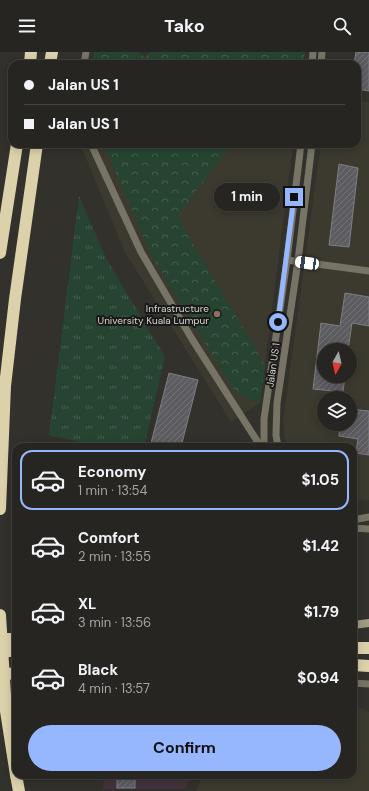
<!DOCTYPE html>
<meta charset="utf-8">
<style>
:root{--surface:#262521;--page:#2e2d2a;--text:#f1f3f6;--muted:#a4a5a5;--line:#42423f;--accent:#96b6fd}
body{margin:0;font-family:"DM Sans",sans-serif;background:var(--page);color:var(--text);height:100vh;display:flex;flex-direction:column;font-size:15px;white-space:nowrap}
*{box-sizing:border-box;margin:0}
p{font-size:13px;color:var(--muted)}
.icon{flex:none;width:22px;height:22px;fill:none;stroke:currentColor;stroke-width:2;stroke-linecap:round;stroke-linejoin:round}
.map{position:relative;flex:1;overflow:hidden}
.panel{position:absolute;left:12px;top:391px;width:345px;height:336px;display:flex;flex-direction:column;background:var(--surface);border-radius:12px;box-shadow:0 2px 10px #0003,0 0 0 1px var(--line)}
.panel>*{flex:none}
.hud{position:absolute;left:8px;top:8px;width:353px;height:88px;border-radius:12px;box-shadow:0 2px 10px #0003,0 0 0 1px var(--line);display:grid;align-content:center;height:88px;padding:0 16px;background:var(--surface)}
.needle{width:26px;rotate:188deg}
.fabs{position:absolute;left:317px;top:291px;display:grid;gap:8px}
.fabs a{display:grid;place-items:center;width:40px;height:40px;border-radius:50%;background:var(--surface);box-shadow:0 2px 10px #0003,0 0 0 1px var(--line);font-size:20px}
.end{position:absolute;width:18px;height:18px;margin:-9px;border:5px solid #96b6fd;background:#111;box-shadow:0 0 0 2px #111}
.from{border-radius:50%}
.bubble{position:absolute;height:28px;border-radius:14px;background:var(--surface);box-shadow:0 2px 10px #0003,0 0 0 1px var(--line);font-size:13px;font-weight:700;line-height:28px;text-align:center}
.car{position:absolute;width:12px;height:24px;margin:-12px -6px;border-radius:5px;box-shadow:0 0 3px 1px #0007;background:linear-gradient(#fff 24%,#345 0 40%,#fff 0 76%,#345 0 86%,#fff 0)}
.hud b{display:flex;align-items:center;gap:14px;height:38px;font-size:15px}
.hud b+b{border-top:1px solid var(--line)}
.hud i{width:10px;height:10px;background:var(--text)}
ul{padding:7px 0 0;list-style:none}
li{display:flex;align-items:center;gap:12px;height:60px;margin:0 8px 6px;padding:0 8px;border:2px solid transparent;border-radius:12px}
li div{flex:1}
li b{display:block;font-size:15px}
li em{font-style:normal;font-weight:700}
li.on{border-color:var(--accent)}
li>.icon{width:36px;height:36px;stroke-width:1.5}
.button{display:flex;gap:8px;margin-top:auto;padding:8px 16px}
.button a{flex:1;height:46px;border-radius:24px;background:var(--accent);color:#111;font-size:16px;font-weight:700;line-height:46px;text-align:center}
header{display:flex;justify-content:space-between;align-items:center;height:52px;padding:0 16px;background:var(--surface);font-size:18px;font-weight:700}
.map>svg:first-child{display:block}
</style>
<header><svg class="icon" aria-label="menu" viewBox="0 0 24 24"><path d="M4 6h16M4 12h16M4 18h16"/></svg>Tako<svg class="icon" aria-label="search" viewBox="0 0 24 24"><circle cx="10" cy="10" r="6"/><path d="M15 15l6 6"/></svg></header>
<div class="map">
<svg width="369" height="739" viewBox="0 0 369 739">
<defs>
<pattern id="grass-tufts" width="24" height="20" patternUnits="userSpaceOnUse"><rect width="24" height="20" fill="#274432"/><path d="M3 7l-1-3M5 7V3M7 7l1-3M15 17l-1-3M17 17v-4M19 17l1-3" fill="none" stroke="#455e4f"/></pattern>
<pattern id="forest-crowns" width="20" height="18" patternUnits="userSpaceOnUse"><rect width="20" height="18" fill="#274432"/><path d="M2 6a3 3 0 1 1 6 0M12 15a3 3 0 1 1 6 0" fill="none" stroke="#455e4f"/></pattern>
<pattern id="building-hatch" width="6" height="6" patternUnits="userSpaceOnUse"><rect width="6" height="6" fill="#5d5c61"/><path d="M-1 1l2-2M0 6l6-6M5 7l2-2" fill="none" stroke="#737277"/></pattern>
</defs>
<rect width="100%" height="100%" fill="#32312c"/>
<polygon fill="#44323c" points="104,723 192,723 185,737 103,737"/>
<g fill="#3c3a2f" fill-rule="evenodd">
<path d="M 357,49 L 369,50 L 369,448 L 353,449 L 353,395 L 286,395 L 283,369 L 321,92 L 357,92 ZM 324,298 L 350,298 L 350,324 L 324,324 ZM 324,346 L 350,346 L 350,372 L 324,372 Z"/>
<polygon points="80,92 293,92 260,351 231,370 125,200"/>
<polygon points="353,653 369,660 369,739 196,739 203,723 353,723"/>
</g>
<polygon fill="url(#grass-tufts)" points="79,144 107,208 165,305 144,395 103,395 49,383"/>
<g fill="url(#forest-crowns)">
<polygon points="94,0 138,0 145,5 150,0 305,0 303,12 91,12"/>
<polygon points="104,92 232,92 178,163 188,183 265,313 260,351 235,340 150,201"/>
</g>
<g fill="url(#building-hatch)" stroke="#7e7e83">
<polygon points="356,0 369,0 369,39 357,37 357,12 354,12"/>
<polygon points="339,112 358,116 349,195 329,193"/>
<polygon points="345,241 369,245 369,274 352,271 348,298 324,298 324,324 345,324 343,340 313,337 321,271 340,274"/>
<polygon points="169,321 198,328 181,395 150,395"/>
<polygon points="350,357 369,359 369,403 356,401 358,387 339,384 340,372 350,372"/>
<rect x="117" y="723" width="18" height="13"/>
</g>
<g fill="none" stroke-linecap="round" stroke-linejoin="round">
<g stroke="#787465" stroke-width="7">
<polyline points="84,12 86,0"/>
<polyline points="312,12 313,0"/>
<polyline points="321,12 322,0"/>
<polyline points="91,92 141,200 192,287 261,395"/>
<polyline points="287,208 369,219"/>
<polyline points="264,395 264,367 287,208 301,92"/>
<polyline points="278,395 276,383 277,351 298,209 312,92"/>
<polyline points="353,465 358,467 369,465"/>
<polyline points="353,476 369,477"/>
<polyline points="353,631 369,632"/>
</g>
<polyline stroke="#a09a82" stroke-width="8" points="353,573 369,571"/>
<g stroke="#dbd1ab" stroke-width="12">
<polyline points="30,12 31,0"/>
<polyline points="50,12 52,0"/>
<polyline points="0,201 17,92"/>
<polyline points="0,457 5,334 15,247 37,92"/>
<polyline points="0,563 6,659 16,723"/>
<polyline points="353,596 369,596"/>
<polyline points="353,613 369,614"/>
<polyline points="16,723 19,739"/>
</g>
<g stroke="#dbd1ab" stroke-width="12">
<polyline points="0,587 16,587"/>
<polyline points="0,599 16,599"/>
<polyline points="0,621 16,622"/>
</g>
</g>
<g fill="none" stroke-linecap="round" stroke-linejoin="round">
<polyline stroke="#96b6fd" stroke-width="5" points="278,270 294,145"/>
</g>
<circle fill="#8d6e63" stroke="#191917" stroke-width="1.5" cx="217" cy="262" r="4"/>
<g text-anchor="middle" dominant-baseline="central" stroke-width="4" stroke-linejoin="round" paint-order="stroke">
<g font-size="10" fill="#d4d3d0" stroke="#191917" text-anchor="end">
<text x="209" y="256">Infrastructure<tspan x="209" dy="12">University Kuala Lumpur</tspan></text>
</g>
<g font-size="10" fill="#d4d3d0" stroke="#191917">
<text transform="translate(273 313) rotate(-82)">Jalan US 1</text>
</g>
</g>
</svg>
<div class="fabs">
<a><svg class="needle" viewBox="-14 -14 28 28"><path d="M0-13l5 13h-10z" fill="#e53935"/><path d="M0 13l5-13h-10z" fill="#a4a5a5"/></svg></a>
<a><svg class="icon" aria-label="layers" viewBox="0 0 24 24"><path d="M12 4l9 5-9 5-9-5zM3 14l9 5 9-5"/></svg></a>
</div>
<i class="end from" style="left:278px;top:270px"></i>
<i class="end" style="left:294px;top:145px"></i>
<div class="bubble" style="left:214px;top:131px;width:66px">1 min</div>
<i class="car" style="left:307px;top:211px;rotate:278deg"></i>
<div class="hud">
<b><i class="from"></i>Jalan US 1</b>
<b><i></i>Jalan US 1</b>
</div>
<section class="panel">
<ul>
<li class="on"><svg class="icon" aria-label="car" viewBox="0 0 24 24"><path d="M5 17H2v-5l4-1 3-4h7l3 4 3 1v5h-3M9 17h6M6 11h13"/><circle cx="7" cy="17" r="2"/><circle cx="17" cy="17" r="2"/></svg><div><b>Economy</b><p>1 min · 13:54</p></div><em>$1.05</em></li>
<li><svg class="icon" aria-label="car" viewBox="0 0 24 24"><path d="M5 17H2v-5l4-1 3-4h7l3 4 3 1v5h-3M9 17h6M6 11h13"/><circle cx="7" cy="17" r="2"/><circle cx="17" cy="17" r="2"/></svg><div><b>Comfort</b><p>2 min · 13:55</p></div><em>$1.42</em></li>
<li><svg class="icon" aria-label="car" viewBox="0 0 24 24"><path d="M5 17H2v-5l4-1 3-4h7l3 4 3 1v5h-3M9 17h6M6 11h13"/><circle cx="7" cy="17" r="2"/><circle cx="17" cy="17" r="2"/></svg><div><b>XL</b><p>3 min · 13:56</p></div><em>$1.79</em></li>
<li><svg class="icon" aria-label="car" viewBox="0 0 24 24"><path d="M5 17H2v-5l4-1 3-4h7l3 4 3 1v5h-3M9 17h6M6 11h13"/><circle cx="7" cy="17" r="2"/><circle cx="17" cy="17" r="2"/></svg><div><b>Black</b><p>4 min · 13:57</p></div><em>$0.94</em></li>
</ul>
<div class="button"><a>Confirm</a></div>
</section>
</div>
